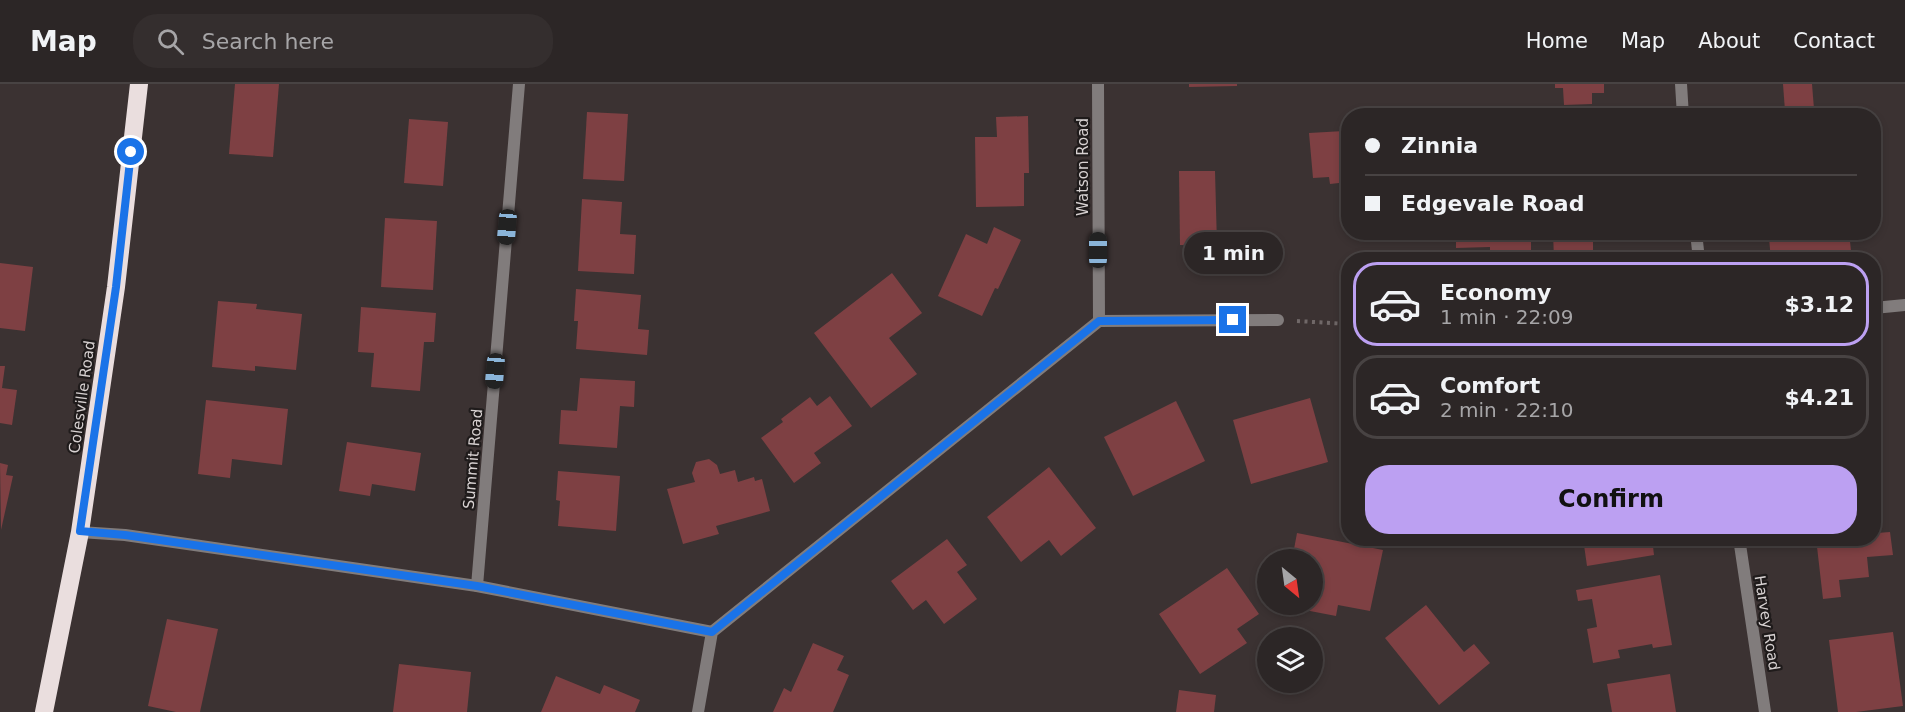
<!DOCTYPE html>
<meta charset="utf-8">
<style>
:root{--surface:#2c2626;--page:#342e2e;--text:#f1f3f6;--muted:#a6a5a7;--line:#484343;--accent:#bca0f2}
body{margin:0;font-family:"DejaVu Sans",sans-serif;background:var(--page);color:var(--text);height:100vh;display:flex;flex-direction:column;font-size:22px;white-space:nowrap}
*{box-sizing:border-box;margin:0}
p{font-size:20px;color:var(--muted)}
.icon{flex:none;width:33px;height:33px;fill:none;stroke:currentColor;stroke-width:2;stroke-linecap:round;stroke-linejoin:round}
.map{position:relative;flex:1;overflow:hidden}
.sheet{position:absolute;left:1341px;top:168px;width:540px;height:294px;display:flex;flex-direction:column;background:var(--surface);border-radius:24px;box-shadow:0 3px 9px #0003,0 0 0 2px var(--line)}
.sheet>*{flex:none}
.banner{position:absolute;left:1341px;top:24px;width:540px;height:132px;border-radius:24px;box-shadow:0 3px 9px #0003,0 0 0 2px var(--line);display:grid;align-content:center;height:132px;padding:0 24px;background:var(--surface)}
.needle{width:39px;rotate:151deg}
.buttons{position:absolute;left:1257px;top:465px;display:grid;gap:12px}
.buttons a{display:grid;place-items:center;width:66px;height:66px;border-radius:50%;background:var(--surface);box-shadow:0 3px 9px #0003,0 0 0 2px var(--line);font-size:30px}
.end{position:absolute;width:27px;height:27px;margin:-14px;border:8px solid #1a73e8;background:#fff;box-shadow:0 0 0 3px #fff}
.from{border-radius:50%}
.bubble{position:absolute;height:42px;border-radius:21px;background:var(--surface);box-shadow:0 3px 9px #0003,0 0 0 2px var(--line);font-size:20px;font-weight:700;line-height:42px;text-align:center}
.car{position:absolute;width:18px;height:36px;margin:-18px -9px;border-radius:8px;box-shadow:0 0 4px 2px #0007;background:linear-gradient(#222 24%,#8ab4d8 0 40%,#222 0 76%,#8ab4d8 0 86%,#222 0)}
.banner b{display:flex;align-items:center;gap:21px;height:57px;font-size:22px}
.banner b+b{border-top:2px solid var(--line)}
.banner i{width:15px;height:15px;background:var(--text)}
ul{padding:10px 0 0;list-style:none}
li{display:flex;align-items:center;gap:18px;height:84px;margin:0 12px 9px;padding:0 12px;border:3px solid var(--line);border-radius:24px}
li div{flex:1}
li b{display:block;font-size:22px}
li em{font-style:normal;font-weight:700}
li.on{border-color:var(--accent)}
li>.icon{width:54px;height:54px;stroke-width:1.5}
.action{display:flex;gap:12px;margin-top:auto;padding:12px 24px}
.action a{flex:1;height:69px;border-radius:24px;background:var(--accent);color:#111;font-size:24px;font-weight:700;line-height:69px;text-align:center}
header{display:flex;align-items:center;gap:36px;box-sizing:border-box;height:84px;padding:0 30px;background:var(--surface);border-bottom:2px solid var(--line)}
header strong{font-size:28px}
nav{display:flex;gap:33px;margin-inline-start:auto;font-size:21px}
.search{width:420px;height:54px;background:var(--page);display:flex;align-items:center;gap:15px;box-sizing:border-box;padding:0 21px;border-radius:24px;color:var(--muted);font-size:22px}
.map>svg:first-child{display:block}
</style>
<header>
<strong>Map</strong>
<div class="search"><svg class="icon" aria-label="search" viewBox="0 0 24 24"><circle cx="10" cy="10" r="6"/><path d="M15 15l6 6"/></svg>Search here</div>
<nav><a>Home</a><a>Map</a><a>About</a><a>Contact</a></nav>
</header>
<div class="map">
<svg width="1905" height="628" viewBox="0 0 1905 628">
<rect width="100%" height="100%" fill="#3b3232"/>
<g fill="#7e4043">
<polygon points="235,0 279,0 273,73 229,70"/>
<polygon points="1189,0 1237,0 1237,2 1189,3"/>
<polygon points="1555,0 1604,0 1604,9 1592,9 1592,20 1564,21 1563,4 1555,4"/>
<polygon points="1783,0 1812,0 1814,25 1785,27"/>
<polygon points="587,28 628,30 624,97 583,95"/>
<polygon points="1028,32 1029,89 1024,89 1024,122 976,123 975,53 997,53 996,33"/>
<polygon points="409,35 448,38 443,102 404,99"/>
<polygon points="1348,37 1348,98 1330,100 1329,93 1313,94 1309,49 1344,47 1343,38"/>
<polygon points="1179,87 1215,87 1217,161 1180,161"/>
<polygon points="582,115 622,118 620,150 636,151 634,190 578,187"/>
<polygon points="385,134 437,137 433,206 381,203"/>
<polygon points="994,143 1021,156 998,205 995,204 982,232 938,212 966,150 987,160"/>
<polygon points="1456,148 1531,148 1531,173 1490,174 1490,163 1456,164"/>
<polygon points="1553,148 1593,148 1593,175 1554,175"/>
<polygon points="1773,148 1849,148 1852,176 1771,176 1769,154 1773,154"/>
<polygon points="0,179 33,183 25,247 0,244"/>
<polygon points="892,189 922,229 889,254 917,290 871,324 814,249"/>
<polygon points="576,205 641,211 638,245 649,246 647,271 576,265 578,237 574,237"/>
<polygon points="218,217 257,220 256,225 302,230 296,286 255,282 255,287 212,283"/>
<polygon points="361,223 436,229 434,258 424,258 420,307 371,303 374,269 358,268"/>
<polygon points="0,282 5,282 2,304 17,306 12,341 0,339"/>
<polygon points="580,294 635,297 634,323 620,322 617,364 559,360 561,326 577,327"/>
<polygon points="830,312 852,342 814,369 821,379 794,399 761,354 783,338 781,335 810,313 817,322"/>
<polygon points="1310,314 1328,378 1251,400 1233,336"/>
<polygon points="206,316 288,325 282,381 232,375 230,394 198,390"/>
<polygon points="1176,317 1205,377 1133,412 1104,353"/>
<polygon points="347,358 421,369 415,407 372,400 370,412 339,407"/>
<polygon points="709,375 717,381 720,390 735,386 738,398 754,393 755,397 762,395 770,427 716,442 719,450 683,460 667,405 695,398 692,389 696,378"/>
<polygon points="0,379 8,381 6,391 13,392 1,446"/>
<polygon points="1049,383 1096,444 1061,472 1049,456 1021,478 987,433"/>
<polygon points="558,387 620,392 616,447 558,442 560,417 556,416"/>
<polygon points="1874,433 1877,449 1890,448 1893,471 1867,473 1869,493 1839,496 1841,513 1823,515 1816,454 1874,454"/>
<polygon points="1297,449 1383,466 1370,527 1338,521 1336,532 1284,522 1312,520 1312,476 1292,476"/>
<polygon points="1583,454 1652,454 1654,471 1587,482"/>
<polygon points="947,455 967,481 957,488 977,515 944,540 926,516 913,526 891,497"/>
<polygon points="1227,484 1259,530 1237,545 1247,559 1200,590 1159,530"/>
<polygon points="1660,491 1672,561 1653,564 1652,560 1618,566 1620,574 1593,579 1587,545 1597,543 1592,515 1578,517 1576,506"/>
<polygon points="1426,521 1464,568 1474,560 1490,579 1439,621 1385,554"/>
<polygon points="167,535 218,545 200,628 176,628 148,622"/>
<polygon points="1893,548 1903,622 1856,628 1838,628 1829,556"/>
<polygon points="813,559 844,572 837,586 849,591 833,628 773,628 784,604 791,608"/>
<polygon points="399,580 471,588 467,628 393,628"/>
<polygon points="1670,590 1676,628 1612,628 1607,600"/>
<polygon points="556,592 600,610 604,601 640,616 635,628 541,628"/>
<polygon points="1179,606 1216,611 1214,628 1176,628"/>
</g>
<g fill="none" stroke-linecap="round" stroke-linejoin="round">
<polyline stroke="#706868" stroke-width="4" stroke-dasharray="3 4.5" stroke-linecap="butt" points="1297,237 1348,240"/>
<g stroke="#817c7c" stroke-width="12">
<polyline points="1681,0 1683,32"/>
<polyline points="1696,148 1699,176"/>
<polyline points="1874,224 1905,221"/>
<polyline points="1099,237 1278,236"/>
<polyline points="80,448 125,451 477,502 712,548"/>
<polyline points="1739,454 1765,628"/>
<polyline points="477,502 519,0"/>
<polyline points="698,628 712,548 1099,237 1098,0"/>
</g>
<polyline stroke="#eadede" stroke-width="18" points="44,628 80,448 116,203 139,0"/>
</g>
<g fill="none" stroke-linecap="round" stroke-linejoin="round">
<polyline stroke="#1a73e8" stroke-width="8" points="131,68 116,203 80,447 125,451 477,502 712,548 1099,237 1233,236"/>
</g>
<g text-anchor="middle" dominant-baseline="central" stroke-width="4.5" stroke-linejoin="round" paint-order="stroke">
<g font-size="15" fill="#d7d1d1" stroke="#1f1b1b">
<text transform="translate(1083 83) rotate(-90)">Watson Road</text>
<text transform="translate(82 313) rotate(-82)">Colesville Road</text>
<text transform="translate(473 375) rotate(-85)">Summit Road</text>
<text transform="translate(1767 539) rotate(81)">Harvey Road</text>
</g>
</g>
</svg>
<div class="buttons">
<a><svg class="needle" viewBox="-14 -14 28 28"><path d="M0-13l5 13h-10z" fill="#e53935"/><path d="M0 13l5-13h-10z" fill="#a6a5a7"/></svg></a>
<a><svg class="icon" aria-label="layers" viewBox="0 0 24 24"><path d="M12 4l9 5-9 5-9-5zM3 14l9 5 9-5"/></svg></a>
</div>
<i class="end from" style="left:131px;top:68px"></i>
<i class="end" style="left:1233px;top:236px"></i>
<div class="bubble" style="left:1184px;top:148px;width:99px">1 min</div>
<i class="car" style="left:507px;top:143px;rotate:185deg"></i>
<i class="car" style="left:1098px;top:166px;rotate:0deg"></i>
<i class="car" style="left:495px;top:287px;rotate:185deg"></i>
<div class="banner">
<b><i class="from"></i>Zinnia</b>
<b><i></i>Edgevale Road</b>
</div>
<section class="sheet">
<ul>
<li class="on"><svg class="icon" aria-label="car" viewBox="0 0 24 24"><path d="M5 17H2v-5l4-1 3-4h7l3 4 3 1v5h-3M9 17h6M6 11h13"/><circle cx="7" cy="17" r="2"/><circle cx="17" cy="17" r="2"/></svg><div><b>Economy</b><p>1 min · 22:09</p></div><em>$3.12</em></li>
<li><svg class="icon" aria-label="car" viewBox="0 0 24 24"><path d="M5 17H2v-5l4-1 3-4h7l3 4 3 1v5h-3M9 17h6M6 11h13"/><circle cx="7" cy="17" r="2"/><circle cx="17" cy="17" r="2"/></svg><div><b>Comfort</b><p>2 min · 22:10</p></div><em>$4.21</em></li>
</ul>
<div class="action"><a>Confirm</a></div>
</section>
</div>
